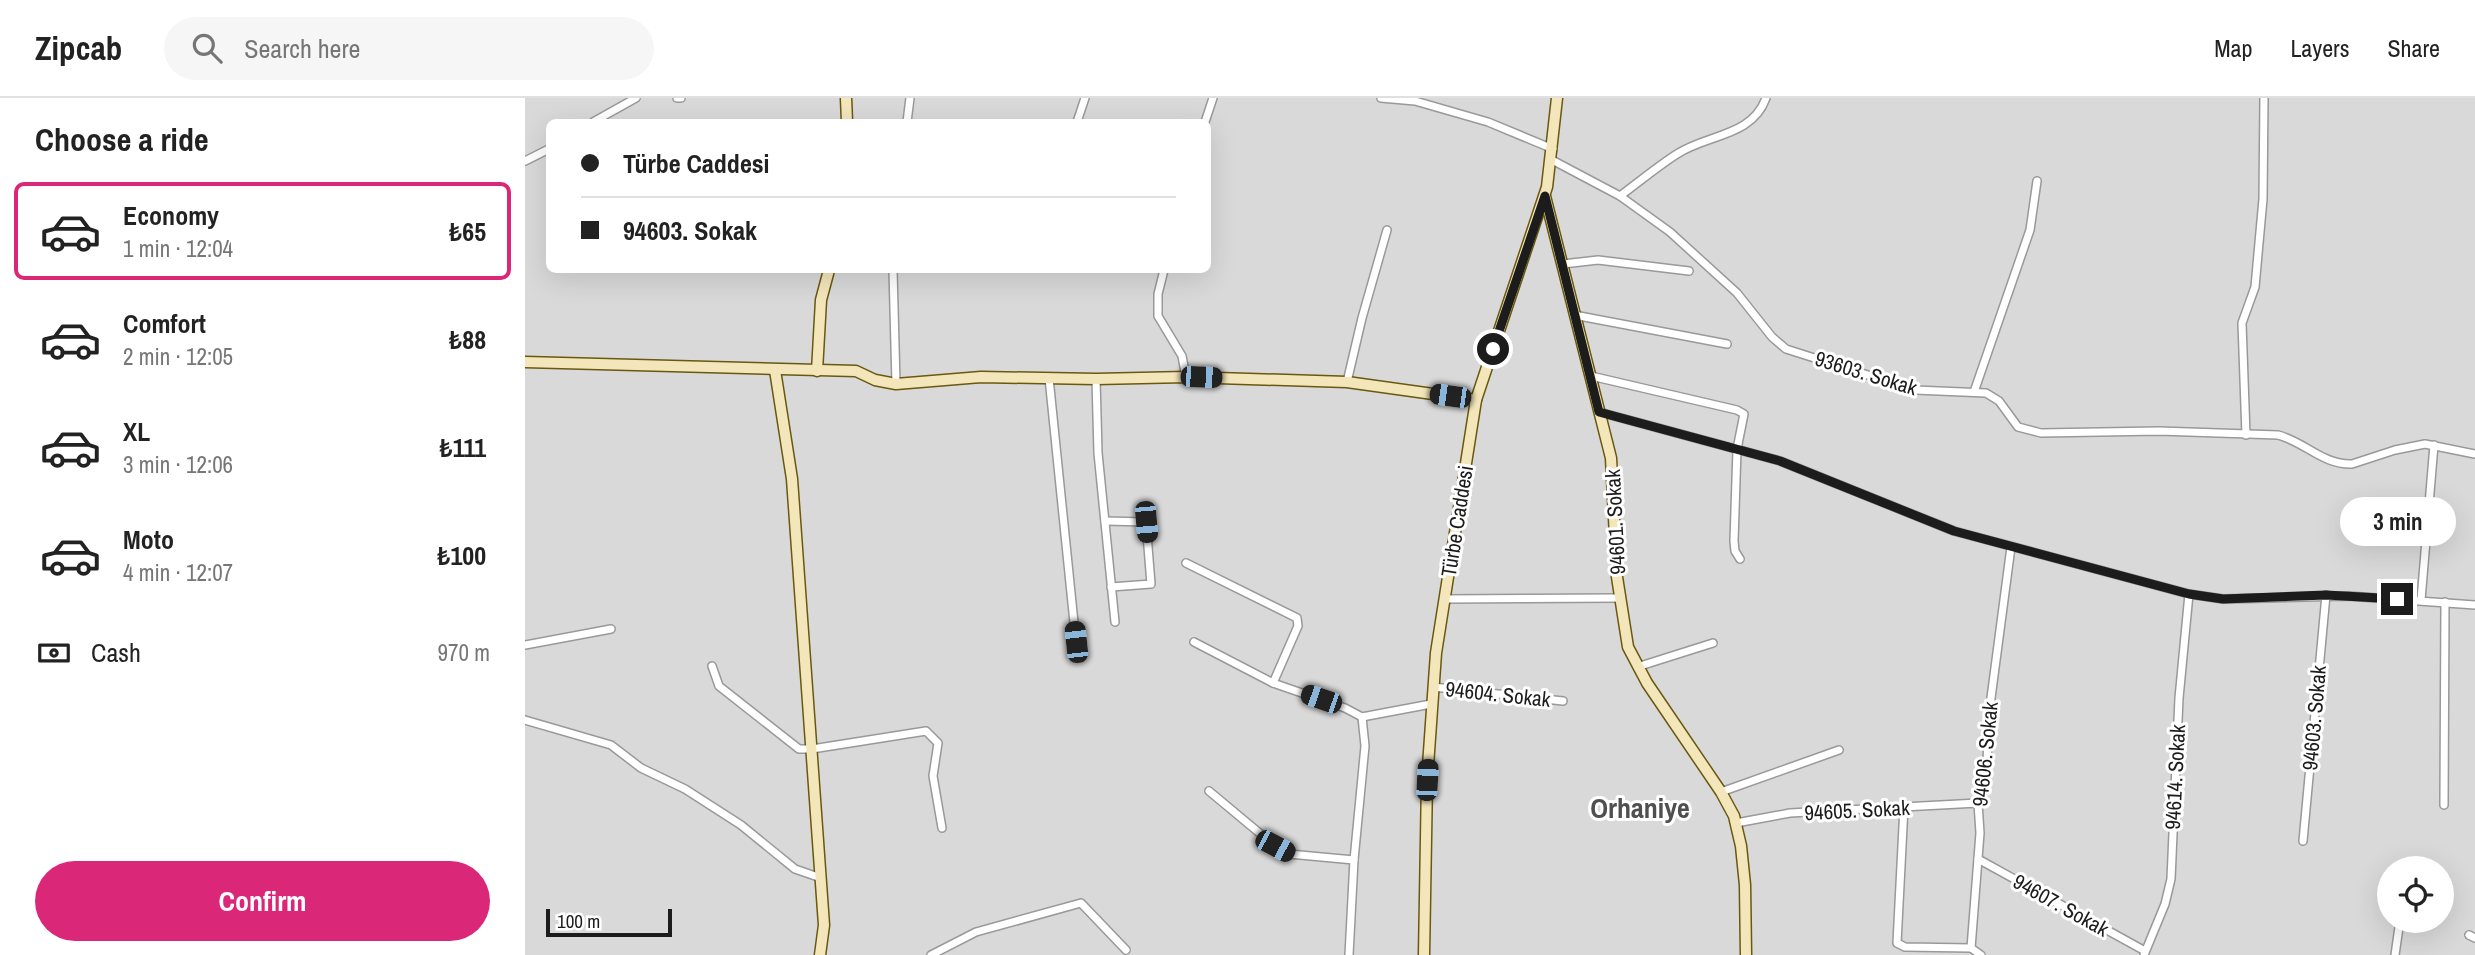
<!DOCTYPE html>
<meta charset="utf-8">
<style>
:root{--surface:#fff;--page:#f6f6f6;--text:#222;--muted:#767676;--line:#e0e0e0;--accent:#db2777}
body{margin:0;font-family:"Archivo Narrow",sans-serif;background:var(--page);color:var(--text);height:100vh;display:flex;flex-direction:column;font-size:26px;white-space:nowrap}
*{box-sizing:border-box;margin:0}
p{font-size:23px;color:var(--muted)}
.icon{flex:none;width:38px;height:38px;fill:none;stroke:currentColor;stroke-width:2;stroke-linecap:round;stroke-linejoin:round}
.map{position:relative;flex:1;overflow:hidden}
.details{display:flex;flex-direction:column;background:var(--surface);width:525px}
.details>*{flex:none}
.guide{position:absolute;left:21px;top:21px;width:665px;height:154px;border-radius:10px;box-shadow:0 7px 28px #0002;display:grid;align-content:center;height:154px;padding:0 35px;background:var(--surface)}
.controls{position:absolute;left:1852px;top:758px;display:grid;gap:14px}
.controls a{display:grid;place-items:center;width:77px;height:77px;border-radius:50%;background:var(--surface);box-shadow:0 7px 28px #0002;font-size:35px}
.scale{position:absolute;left:21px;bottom:18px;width:126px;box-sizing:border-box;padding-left:7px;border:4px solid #1c1c1c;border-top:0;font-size:19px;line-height:24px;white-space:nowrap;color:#1c1c1c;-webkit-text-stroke:5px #fff;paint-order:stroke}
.end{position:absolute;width:32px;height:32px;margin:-16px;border:9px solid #1c1c1c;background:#fff;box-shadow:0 0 0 4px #fff}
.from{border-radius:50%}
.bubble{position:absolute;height:49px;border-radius:24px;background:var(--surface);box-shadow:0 7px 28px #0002;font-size:23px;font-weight:800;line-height:49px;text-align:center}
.car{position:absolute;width:21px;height:42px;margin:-21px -10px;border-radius:9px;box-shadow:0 0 5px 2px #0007;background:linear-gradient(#222 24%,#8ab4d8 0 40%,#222 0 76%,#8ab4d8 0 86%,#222 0)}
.guide b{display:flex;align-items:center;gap:24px;height:66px;font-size:26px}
.guide b+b{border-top:2px solid var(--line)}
.guide i{width:18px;height:18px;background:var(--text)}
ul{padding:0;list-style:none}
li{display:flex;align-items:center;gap:21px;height:98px;margin:0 14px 10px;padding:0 21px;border:4px solid transparent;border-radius:10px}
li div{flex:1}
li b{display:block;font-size:26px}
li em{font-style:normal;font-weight:800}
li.on{border-color:var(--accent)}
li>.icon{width:63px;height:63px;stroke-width:1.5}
h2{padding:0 35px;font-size:32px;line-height:84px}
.pay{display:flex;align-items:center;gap:18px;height:77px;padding:0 35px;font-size:26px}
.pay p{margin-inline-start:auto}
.cta{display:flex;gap:14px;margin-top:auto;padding:14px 35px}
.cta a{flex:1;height:80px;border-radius:42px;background:var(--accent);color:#fff;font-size:28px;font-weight:800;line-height:80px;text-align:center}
header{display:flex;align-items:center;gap:42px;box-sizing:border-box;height:98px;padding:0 35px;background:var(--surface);border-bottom:2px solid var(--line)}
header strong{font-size:33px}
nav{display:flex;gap:38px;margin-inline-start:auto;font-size:24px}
.search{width:490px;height:63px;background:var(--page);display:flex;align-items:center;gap:18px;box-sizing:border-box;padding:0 24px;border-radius:38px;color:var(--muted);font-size:26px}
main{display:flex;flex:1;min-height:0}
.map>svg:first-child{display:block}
</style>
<header>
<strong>Zipcab</strong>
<div class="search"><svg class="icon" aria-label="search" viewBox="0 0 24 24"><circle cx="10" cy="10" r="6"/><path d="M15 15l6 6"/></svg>Search here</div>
<nav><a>Map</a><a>Layers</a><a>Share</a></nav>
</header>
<main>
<section class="details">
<h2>Choose a ride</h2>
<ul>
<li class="on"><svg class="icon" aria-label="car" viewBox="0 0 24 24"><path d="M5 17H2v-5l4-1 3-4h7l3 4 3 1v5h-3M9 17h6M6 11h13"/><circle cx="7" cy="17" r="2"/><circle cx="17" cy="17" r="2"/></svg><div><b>Economy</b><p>1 min · 12:04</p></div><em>₺65</em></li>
<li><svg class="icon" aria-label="car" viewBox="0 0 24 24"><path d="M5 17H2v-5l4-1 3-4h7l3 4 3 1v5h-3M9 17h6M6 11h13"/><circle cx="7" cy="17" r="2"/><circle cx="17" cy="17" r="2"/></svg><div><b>Comfort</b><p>2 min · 12:05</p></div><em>₺88</em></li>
<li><svg class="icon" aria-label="car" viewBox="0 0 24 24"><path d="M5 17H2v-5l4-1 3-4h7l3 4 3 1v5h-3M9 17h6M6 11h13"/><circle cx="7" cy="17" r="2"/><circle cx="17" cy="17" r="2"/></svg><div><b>XL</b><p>3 min · 12:06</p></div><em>₺111</em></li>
<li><svg class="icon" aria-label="car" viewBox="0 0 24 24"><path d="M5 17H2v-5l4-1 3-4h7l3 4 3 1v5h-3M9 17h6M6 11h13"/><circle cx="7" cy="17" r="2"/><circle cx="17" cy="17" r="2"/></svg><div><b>Moto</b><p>4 min · 12:07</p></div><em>₺100</em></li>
</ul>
<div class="pay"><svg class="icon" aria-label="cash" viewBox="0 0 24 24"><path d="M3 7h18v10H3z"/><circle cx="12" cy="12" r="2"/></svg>Cash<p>970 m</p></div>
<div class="cta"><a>Confirm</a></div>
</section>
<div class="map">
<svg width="1950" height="857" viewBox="0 0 1950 857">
<rect width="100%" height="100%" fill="#ede7e3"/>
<path fill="#dad9da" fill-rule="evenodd" d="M 0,0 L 1950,0 L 1950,857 L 0,857 ZM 24,24 L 682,24 L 682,172 L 24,172 ZM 1864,770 L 1916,770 L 1916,822 L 1864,822 Z"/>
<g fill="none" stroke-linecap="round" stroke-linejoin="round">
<g stroke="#999" stroke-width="10">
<g id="street">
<polyline points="152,0 156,0"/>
<polyline points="856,0 890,3 963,24 1028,51"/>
<polyline points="68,24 111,0"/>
<polyline points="382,24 385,0"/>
<polyline points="552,24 560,0"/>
<polyline points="680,24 688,0"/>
<path d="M 1027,62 L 1095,98 L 1145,134 L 1212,195 L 1247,239 L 1261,251 L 1390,292 L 1461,295 L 1474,303 L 1493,329 L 1516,335 L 1634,333 L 1753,337 C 1780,344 1798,367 1827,366 L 1870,352 L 1900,346 L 1950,356"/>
<polyline points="0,63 24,51"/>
<path d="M 1095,98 C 1114,84 1133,68 1152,56 C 1182,36 1227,39 1241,0"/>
<polyline points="1038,166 1073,162 1164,173"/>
<polyline points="368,172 371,286"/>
<polyline points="639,172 633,196 633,218 657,258 661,279"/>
<polyline points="1049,217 1202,246"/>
<polyline points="1066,278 1212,312 1219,316 1212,351 1209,443 1210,453 1215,461"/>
<polyline points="524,280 551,544"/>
<polyline points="571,281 573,355 590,524"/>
<polyline points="822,284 837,220 862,132"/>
<polyline points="1449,294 1505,132 1512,83"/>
<polyline points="1074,314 1255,363 1429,433 1664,496 1698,501 1823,498 1950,507"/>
<polyline points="1721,337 1717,225 1730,189 1738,101 1739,0"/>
<polyline points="580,423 621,424 626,486 586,489"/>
<polyline points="661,465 772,520 773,528 748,585"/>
<polyline points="919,501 1095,500"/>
<polyline points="1896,502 1909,347"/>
<polyline points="669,544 748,585 820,610 837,619 906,606"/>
<polyline points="0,547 86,531"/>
<polyline points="187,568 194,588 274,651 287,651 401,633 413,645 408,678 417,730"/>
<polyline points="1112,569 1188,545"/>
<polyline points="908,589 1038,603"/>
<polyline points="0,622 86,647 116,670 160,691 216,727 270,771 296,780"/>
<polyline points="684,693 750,748 764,756 829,762"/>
<polyline points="1196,694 1314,652"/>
<polyline points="1919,707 1920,504"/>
<polyline points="1379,709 1372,845 1380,849 1446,850"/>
<polyline points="1211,725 1265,715 1453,705"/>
<polyline points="1778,743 1801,497"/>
<polyline points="1453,761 1620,853"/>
<polyline points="1944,837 1950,840"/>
<polyline points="406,857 451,834 556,805 601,852"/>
<polyline points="824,857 829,762 840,648 837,619"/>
<polyline points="1456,857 1446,850 1455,735 1453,705 1461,690 1464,615 1486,449"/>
<polyline points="1619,857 1640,806 1646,781 1654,600 1664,496"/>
<polyline points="1870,857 1875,822"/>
</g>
</g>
<g stroke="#69580e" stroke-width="13">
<g id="secondary">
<polyline points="321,0 322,24"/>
<polyline points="1020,98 1086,360 1092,479 1103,549 1122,585 1196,694 1209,718 1216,748 1220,787 1221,857"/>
<polyline points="0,264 331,273 350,282 371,286 456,279 571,281 661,279 822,284 951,302"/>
<polyline points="250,272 267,381 299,827 295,857"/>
<polyline points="292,273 296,202 304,172"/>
<polyline points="899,857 902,682 911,555 951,302 1022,89 1032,0"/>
</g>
</g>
<use href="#street" stroke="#fff" stroke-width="7"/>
<use href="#secondary" stroke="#f3e6bb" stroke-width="10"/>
</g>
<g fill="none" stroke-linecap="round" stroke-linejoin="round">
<polyline stroke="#1c1c1c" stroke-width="9" points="968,251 1020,98 1074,314 1255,363 1429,433 1664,496 1698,501 1801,497 1872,501"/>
</g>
<g text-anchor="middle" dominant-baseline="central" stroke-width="6" stroke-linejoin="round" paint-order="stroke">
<g font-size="21" fill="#1c1c1c" stroke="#fff">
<text transform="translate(1341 275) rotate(17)">93603. Sokak</text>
<text transform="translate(932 423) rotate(-81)">Türbe Caddesi</text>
<text transform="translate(1090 424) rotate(-93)">94601. Sokak</text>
<text transform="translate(973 596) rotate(6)">94604. Sokak</text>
<text transform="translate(1789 620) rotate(-85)">94603. Sokak</text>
<text transform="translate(1460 656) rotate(-84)">94606. Sokak</text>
<text transform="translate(1650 679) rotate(-87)">94614. Sokak</text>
<text transform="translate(1332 712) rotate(-3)">94605. Sokak</text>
<text transform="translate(1536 807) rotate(29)">94607. Sokak</text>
</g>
<g font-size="28" font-weight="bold" fill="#4f4f4f" stroke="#fff">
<text x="1115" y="710">Orhaniye</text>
</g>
</g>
</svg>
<div class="controls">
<a><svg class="icon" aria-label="locate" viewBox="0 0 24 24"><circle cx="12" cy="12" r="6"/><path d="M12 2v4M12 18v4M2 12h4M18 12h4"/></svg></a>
</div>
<div class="scale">100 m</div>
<i class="end from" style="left:968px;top:251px"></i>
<i class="end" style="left:1872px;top:501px"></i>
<div class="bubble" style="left:1815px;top:399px;width:116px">3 min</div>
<i class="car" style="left:676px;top:279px;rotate:92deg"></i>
<i class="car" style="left:925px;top:298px;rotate:278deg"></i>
<i class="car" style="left:621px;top:424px;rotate:175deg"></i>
<i class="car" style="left:551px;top:544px;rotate:354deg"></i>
<i class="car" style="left:796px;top:601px;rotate:289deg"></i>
<i class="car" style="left:902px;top:682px;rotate:3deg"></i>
<i class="car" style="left:750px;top:748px;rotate:118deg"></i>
<div class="guide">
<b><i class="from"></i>Türbe Caddesi</b>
<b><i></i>94603. Sokak</b>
</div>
</div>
</main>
